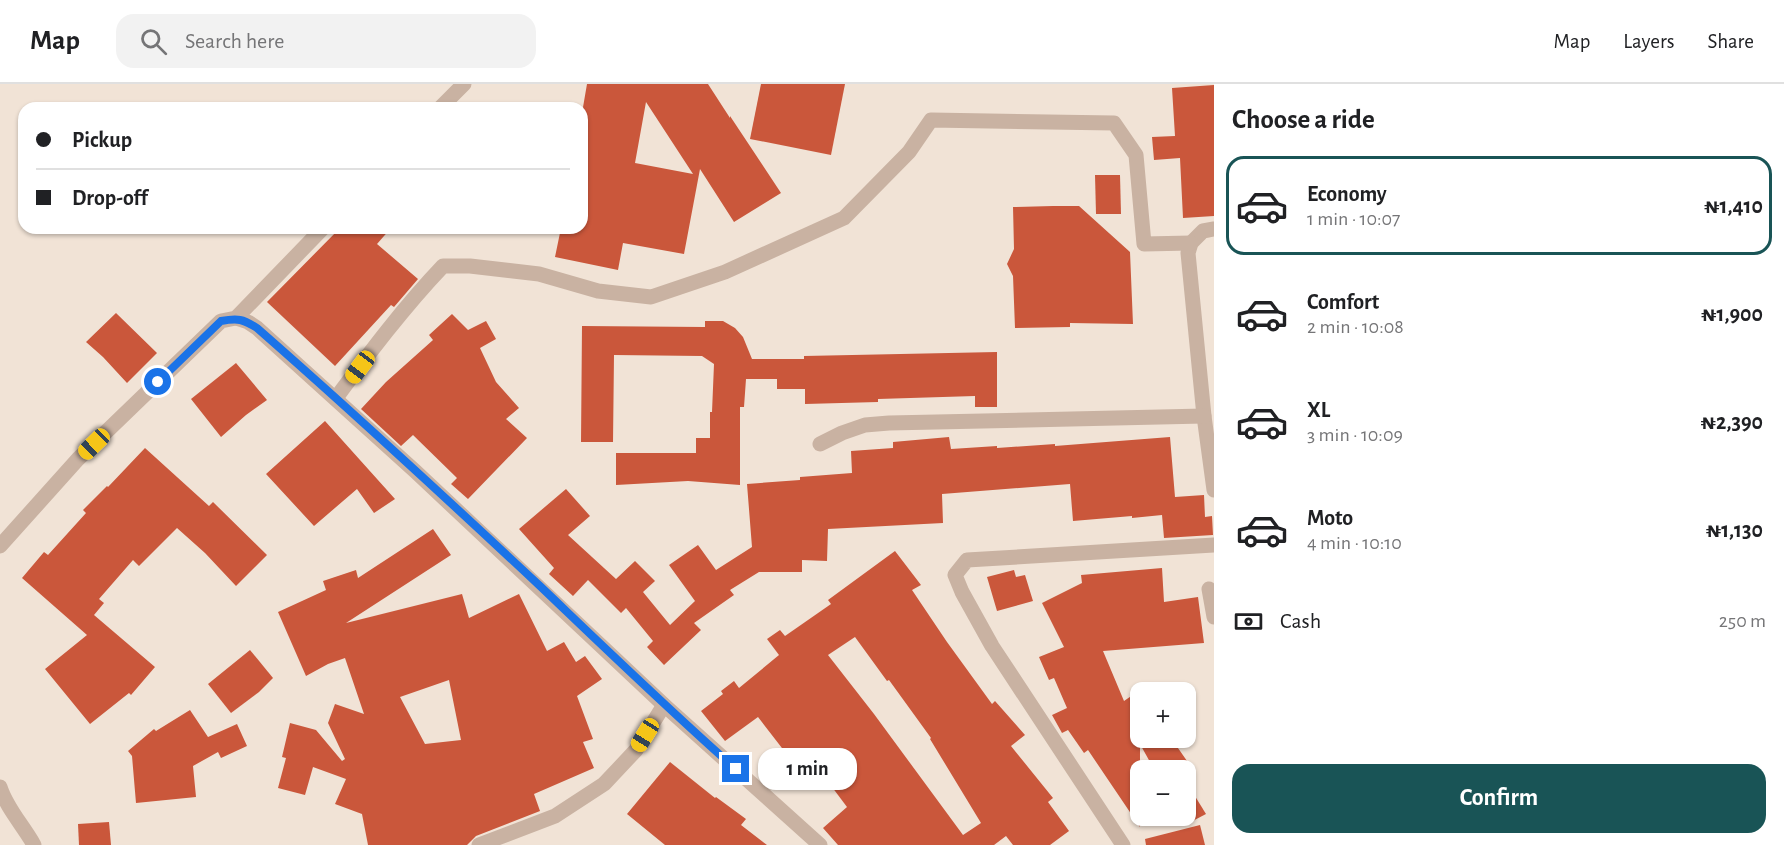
<!DOCTYPE html>
<meta charset="utf-8">
<style>
:root{--surface:#fff;--page:#f2f2f2;--text:#202124;--muted:#757577;--line:#e0e0e0;--accent:#195456}
body{margin:0;font-family:"Alegreya Sans",sans-serif;background:var(--page);color:var(--text);height:100vh;display:flex;flex-direction:column;font-size:22px;white-space:nowrap}
*{box-sizing:border-box;margin:0}
p{font-size:20px;color:var(--muted)}
.icon{flex:none;width:33px;height:33px;fill:none;stroke:currentColor;stroke-width:2;stroke-linecap:round;stroke-linejoin:round}
.map{position:relative;flex:1;overflow:hidden}
.details{display:flex;flex-direction:column;background:var(--surface);width:570px}
.details>*{flex:none}
.top-card{position:absolute;left:18px;top:18px;width:570px;height:132px;border-radius:18px;box-shadow:0 2px 4px #0004;display:grid;align-content:center;height:132px;padding:0 18px;background:var(--surface)}
.controls{position:absolute;left:1130px;top:598px;display:grid;gap:12px}
.controls a{display:grid;place-items:center;width:66px;height:66px;border-radius:12px;background:var(--surface);box-shadow:0 2px 4px #0004;font-size:30px}
.end{position:absolute;width:27px;height:27px;margin:-14px;border:8px solid #1a73e8;background:#fff;box-shadow:0 0 0 3px #fff}
.from{border-radius:50%}
.bubble{position:absolute;height:42px;border-radius:18px;background:var(--surface);box-shadow:0 2px 4px #0004;font-size:20px;font-weight:600;line-height:42px;text-align:center}
.car{position:absolute;width:18px;height:36px;margin:-18px -9px;border-radius:8px;box-shadow:0 0 4px 2px #0007;background:linear-gradient(#f5c518 24%,#345 0 40%,#f5c518 0 76%,#345 0 86%,#f5c518 0)}
.top-card b{display:flex;align-items:center;gap:21px;height:57px;font-size:22px}
.top-card b+b{border-top:2px solid var(--line)}
.top-card i{width:15px;height:15px;background:var(--text)}
ul{padding:0;list-style:none}
li{display:flex;align-items:center;gap:18px;height:99px;margin:0 12px 9px;padding:0 6px;border:3px solid transparent;border-radius:18px}
li div{flex:1}
li b{display:block;font-size:22px}
li em{font-style:normal;font-weight:600}
li.on{border-color:var(--accent)}
li>.icon{width:54px;height:54px;stroke-width:1.5}
h2{padding:0 18px;font-size:27px;line-height:72px}
.pay{display:flex;align-items:center;gap:15px;height:66px;padding:0 18px;font-size:22px}
.pay p{margin-inline-start:auto}
.action{display:flex;gap:12px;margin-top:auto;padding:12px 18px}
.action a{flex:1;height:69px;border-radius:18px;background:var(--accent);color:#fff;font-size:24px;font-weight:600;line-height:69px;text-align:center}
header{display:flex;align-items:center;gap:36px;box-sizing:border-box;height:84px;padding:0 30px;background:var(--surface);border-bottom:2px solid var(--line)}
header strong{font-size:28px}
nav{display:flex;gap:33px;margin-inline-start:auto;font-size:21px}
.search{width:420px;height:54px;background:var(--page);display:flex;align-items:center;gap:15px;box-sizing:border-box;padding:0 21px;border-radius:18px;color:var(--muted);font-size:22px}
main{display:flex;flex:1;min-height:0}
.map>svg:first-child{display:block}
</style>
<header>
<strong>Map</strong>
<div class="search"><svg class="icon" aria-label="search" viewBox="0 0 24 24"><circle cx="10" cy="10" r="6"/><path d="M15 15l6 6"/></svg>Search here</div>
<nav><a>Map</a><a>Layers</a><a>Share</a></nav>
</header>
<main>
<div class="map">
<svg width="1214" height="761" viewBox="0 0 1214 761">
<rect width="100%" height="100%" fill="#f1e3d6"/>
<g fill="#ca573b" fill-rule="evenodd">
<path d="M 587,0 L 708,0 L 730,34 L 730,32 L 781,109 L 734,138 L 700,85 L 684,170 L 623,159 L 618,186 L 555,173 L 561,144 L 582,144 L 582,29 ZM 646,18 L 693,90 L 635,79 Z"/>
<polygon points="761,0 845,0 831,71 750,55"/>
<polygon points="1214,1 1214,132 1183,134 1180,74 1154,76 1152,53 1175,52 1172,4"/>
<polygon points="1095,91 1120,91 1121,130 1096,130"/>
<polygon points="1053,122 1079,122 1130,168 1133,240 1070,239 1070,243 1015,244 1013,192 1007,180 1014,165 1013,123"/>
<polygon points="340,144 391,144 377,160 418,195 394,223 391,221 335,282 267,218"/>
<polygon points="116,229 157,269 127,299 103,273 86,258"/>
<polygon points="452,230 468,246 486,237 496,255 480,264 496,298 519,324 506,335 527,354 468,415 451,400 457,394 413,351 401,362 361,325 386,298 433,256 429,251"/>
<polygon points="705,237 723,237 735,244 743,253 752,275 804,275 804,272 997,268 997,323 975,323 975,312 878,315 878,318 805,320 805,305 777,305 777,295 746,295 744,323 740,323 740,401 688,397 616,401 616,369 696,369 696,354 710,354 710,328 712,328 714,280 702,272 614,271 613,358 581,358 582,242 705,243"/>
<polygon points="236,279 267,316 246,331 221,353 191,315"/>
<polygon points="325,337 395,415 374,429 357,405 314,442 266,390"/>
<polygon points="949,353 951,365 997,362 997,364 1055,360 1055,362 1170,353 1175,413 1204,411 1205,433 1212,432 1213,451 1164,454 1162,431 1132,434 1132,432 1073,437 1070,400 942,410 943,439 828,445 827,477 802,476 802,488 759,488 730,506 734,511 694,539 701,546 664,581 647,563 653,557 626,524 621,529 588,496 573,512 549,490 554,484 519,445 566,405 590,432 568,451 616,495 635,477 655,497 643,508 670,541 695,517 669,481 698,461 716,486 752,463 747,400 800,396 800,393 852,389 851,367 893,364 893,358"/>
<polygon points="145,364 209,422 213,418 267,471 236,502 205,469 177,444 139,482 133,476 99,515 104,519 94,531 155,583 131,611 129,609 90,640 45,585 87,551 22,494 44,468 48,471 86,429 83,426 107,402 108,403"/>
<path d="M 433,445 L 451,471 L 346,539 L 462,510 L 469,534 L 519,510 L 547,567 L 564,558 L 576,578 L 585,572 L 602,595 L 577,612 L 593,655 L 583,658 L 594,684 L 534,710 L 540,727 L 476,752 L 467,761 L 368,761 L 362,730 L 335,720 L 346,695 L 313,683 L 305,711 L 278,704 L 286,674 L 282,673 L 290,639 L 316,646 L 342,677 L 345,675 L 328,639 L 335,620 L 364,630 L 345,574 L 328,580 L 306,592 L 278,528 L 326,506 L 323,497 L 356,486 L 358,494 ZM 449,596 L 461,656 L 425,660 L 400,613 Z"/>
<path d="M 895,467 L 921,501 L 912,506 L 947,558 L 992,620 L 995,617 L 1025,651 L 1011,662 L 1053,714 L 1048,718 L 1069,747 L 1050,761 L 1013,761 L 1006,752 L 994,761 L 838,761 L 823,744 L 847,723 L 805,667 L 792,677 L 758,633 L 725,657 L 701,627 L 723,610 L 721,607 L 734,597 L 739,604 L 779,571 L 767,555 L 780,546 L 785,552 L 831,520 L 828,516 ZM 855,553 L 887,597 L 889,596 L 931,654 L 930,655 L 981,739 L 963,751 L 874,630 L 828,571 Z"/>
<polygon points="1162,484 1164,518 1198,513 1204,559 1103,567 1124,617 1140,606 1140,654 1171,654 1194,687 1155,687 1140,660 1140,743 1088,666 1084,669 1068,646 1062,649 1052,631 1067,624 1054,594 1049,596 1039,573 1064,563 1042,519 1082,499 1081,491"/>
<polygon points="1014,486 1016,493 1025,491 1033,517 997,527 987,493"/>
<polygon points="250,566 273,594 259,608 231,629 208,600"/>
<polygon points="190,626 208,653 237,640 247,662 221,674 218,668 193,682 196,713 136,719 132,672 128,667 154,645 156,647"/>
<polygon points="670,678 715,714 716,713 746,735 741,741 767,761 665,761 627,730"/>
<polygon points="1185,696 1206,730 1185,741"/>
<polygon points="109,738 111,761 79,761 78,740"/>
<polygon points="1200,741 1205,761 1146,761 1145,755"/>
</g>
<g fill="none" stroke-linecap="round" stroke-linejoin="round">
<g stroke="#c9b2a2" stroke-width="15">
<polyline points="440,24 464,0"/>
<polyline points="1214,145 1203,147 1191,159 1188,169 1204,332 1214,406"/>
<polyline points="236,234 248,238 257,244 415,387 664,621 820,761"/>
<path d="M 336,314 C 370,268 404,223 443,182 L 470,182 L 539,190 L 598,207 L 651,213 L 725,188 L 844,134 L 909,68 L 931,36 L 1114,39 L 1136,71 L 1144,160 L 1191,159"/>
<polyline points="820,360 842,349 865,341 889,339 1204,332"/>
<polyline points="0,462 78,375 221,237 236,234 323,144"/>
<polyline points="1209,505 1214,533"/>
<path d="M 0,703 C 7,725 23,741 34,761"/>
<polyline points="479,761 555,732 604,700 636,666 664,621"/>
<polyline points="1123,761 992,562 962,508 955,491 967,476 1214,461"/>
</g>
</g>
<g fill="none" stroke-linecap="round" stroke-linejoin="round">
<path stroke="#1a73e8" stroke-width="8" d="M 158,298 L 221,237 C 238,234 243,235 257,244 C 353,328 447,415 540,502 C 605,564 669,626 736,685"/>
</g>
</svg>
<div class="controls">
<a>+</a>
<a>−</a>
</div>
<i class="end from" style="left:158px;top:298px"></i>
<i class="end" style="left:736px;top:685px"></i>
<div class="bubble" style="left:758px;top:664px;width:99px">1 min</div>
<i class="car" style="left:360px;top:283px;rotate:217deg"></i>
<i class="car" style="left:94px;top:360px;rotate:226deg"></i>
<i class="car" style="left:645px;top:651px;rotate:212deg"></i>
<div class="top-card">
<b><i class="from"></i>Pickup</b>
<b><i></i>Drop-off</b>
</div>
</div>
<section class="details">
<h2>Choose a ride</h2>
<ul>
<li class="on"><svg class="icon" aria-label="car" viewBox="0 0 24 24"><path d="M5 17H2v-5l4-1 3-4h7l3 4 3 1v5h-3M9 17h6M6 11h13"/><circle cx="7" cy="17" r="2"/><circle cx="17" cy="17" r="2"/></svg><div><b>Economy</b><p>1 min · 10:07</p></div><em>₦1,410</em></li>
<li><svg class="icon" aria-label="car" viewBox="0 0 24 24"><path d="M5 17H2v-5l4-1 3-4h7l3 4 3 1v5h-3M9 17h6M6 11h13"/><circle cx="7" cy="17" r="2"/><circle cx="17" cy="17" r="2"/></svg><div><b>Comfort</b><p>2 min · 10:08</p></div><em>₦1,900</em></li>
<li><svg class="icon" aria-label="car" viewBox="0 0 24 24"><path d="M5 17H2v-5l4-1 3-4h7l3 4 3 1v5h-3M9 17h6M6 11h13"/><circle cx="7" cy="17" r="2"/><circle cx="17" cy="17" r="2"/></svg><div><b>XL</b><p>3 min · 10:09</p></div><em>₦2,390</em></li>
<li><svg class="icon" aria-label="car" viewBox="0 0 24 24"><path d="M5 17H2v-5l4-1 3-4h7l3 4 3 1v5h-3M9 17h6M6 11h13"/><circle cx="7" cy="17" r="2"/><circle cx="17" cy="17" r="2"/></svg><div><b>Moto</b><p>4 min · 10:10</p></div><em>₦1,130</em></li>
</ul>
<div class="pay"><svg class="icon" aria-label="cash" viewBox="0 0 24 24"><path d="M3 7h18v10H3z"/><circle cx="12" cy="12" r="2"/></svg>Cash<p>250 m</p></div>
<div class="action"><a>Confirm</a></div>
</section>
</main>
